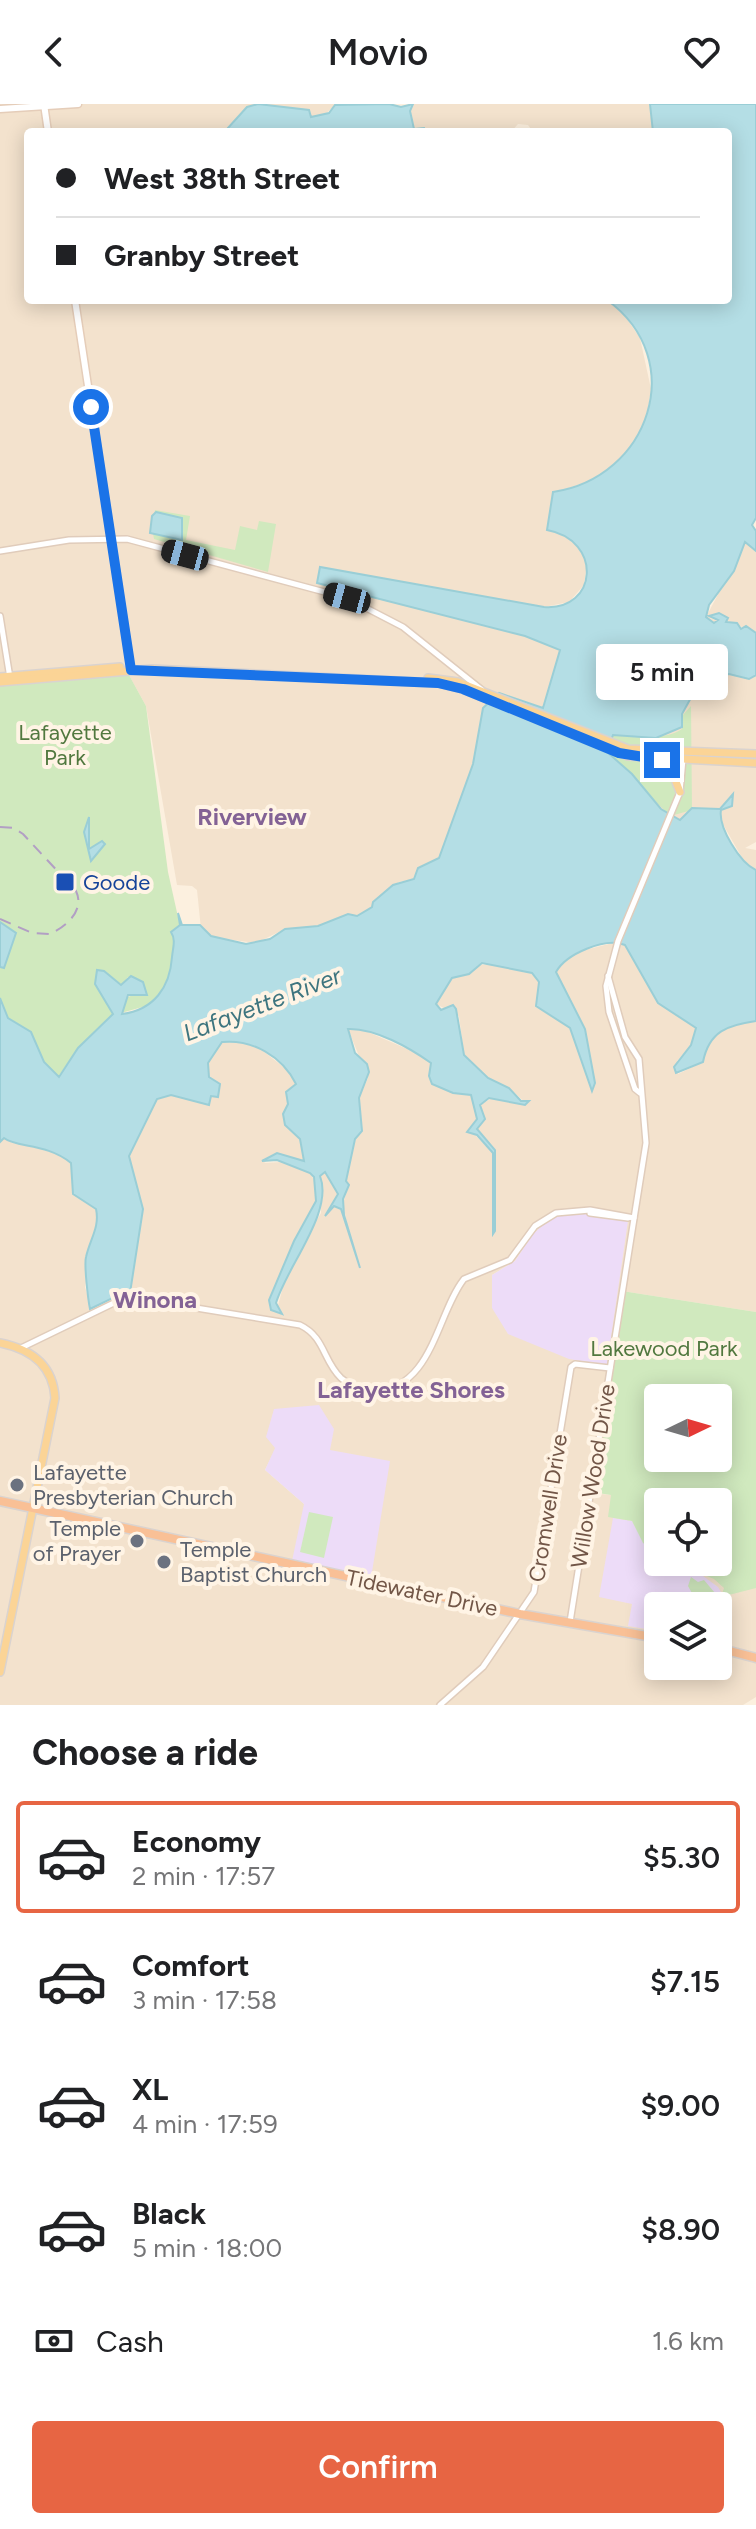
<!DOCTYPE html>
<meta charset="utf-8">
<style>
:root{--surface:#fff;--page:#f6f6f6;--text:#202124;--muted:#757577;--line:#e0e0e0;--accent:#e76543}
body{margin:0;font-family:Figtree,sans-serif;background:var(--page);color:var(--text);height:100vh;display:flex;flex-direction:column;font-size:30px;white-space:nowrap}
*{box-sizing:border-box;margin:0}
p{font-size:26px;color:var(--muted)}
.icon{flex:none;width:44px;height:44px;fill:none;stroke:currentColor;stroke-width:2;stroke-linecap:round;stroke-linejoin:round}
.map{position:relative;height:1601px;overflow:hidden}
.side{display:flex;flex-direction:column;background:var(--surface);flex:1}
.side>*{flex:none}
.banner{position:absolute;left:24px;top:24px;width:708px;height:176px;border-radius:8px;box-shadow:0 4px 20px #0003;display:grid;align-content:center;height:176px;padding:0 32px;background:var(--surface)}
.needle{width:52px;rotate:85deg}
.buttons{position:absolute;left:644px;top:1280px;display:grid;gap:16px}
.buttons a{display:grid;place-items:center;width:88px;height:88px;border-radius:8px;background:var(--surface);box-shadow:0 4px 20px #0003;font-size:40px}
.end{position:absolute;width:36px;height:36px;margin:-18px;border:10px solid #1a73e8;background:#fff;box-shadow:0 0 0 4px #fff}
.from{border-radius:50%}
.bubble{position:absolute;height:56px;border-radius:8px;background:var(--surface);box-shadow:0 4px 20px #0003;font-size:26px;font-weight:600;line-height:56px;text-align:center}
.car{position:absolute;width:24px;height:48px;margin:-24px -12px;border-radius:10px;box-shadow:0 0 6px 2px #0007;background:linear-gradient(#222 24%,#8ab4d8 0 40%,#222 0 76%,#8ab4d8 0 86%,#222 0)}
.banner b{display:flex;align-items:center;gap:28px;height:76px;font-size:30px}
.banner b+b{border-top:2px solid var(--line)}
.banner i{width:20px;height:20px;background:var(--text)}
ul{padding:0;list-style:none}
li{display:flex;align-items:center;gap:24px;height:112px;margin:0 16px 12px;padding:0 16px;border:4px solid transparent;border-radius:8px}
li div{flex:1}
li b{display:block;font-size:30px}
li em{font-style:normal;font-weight:600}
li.current{border-color:var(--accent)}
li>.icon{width:72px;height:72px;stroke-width:1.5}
h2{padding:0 32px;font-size:36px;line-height:96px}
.pay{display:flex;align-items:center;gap:20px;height:88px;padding:0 32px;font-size:30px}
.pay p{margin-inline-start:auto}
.action{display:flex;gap:16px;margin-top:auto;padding:16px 32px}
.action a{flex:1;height:92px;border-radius:8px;background:var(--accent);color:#fff;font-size:32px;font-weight:600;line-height:92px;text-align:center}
header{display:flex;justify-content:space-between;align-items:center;height:104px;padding:0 32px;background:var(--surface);font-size:36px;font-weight:600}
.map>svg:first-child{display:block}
</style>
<header><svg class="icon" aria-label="back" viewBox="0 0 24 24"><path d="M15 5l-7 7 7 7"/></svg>Movio<svg class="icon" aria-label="heart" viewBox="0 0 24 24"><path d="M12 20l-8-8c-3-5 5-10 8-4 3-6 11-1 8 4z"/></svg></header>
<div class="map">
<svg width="756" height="1601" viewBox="0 0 756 1601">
<rect width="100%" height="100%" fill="#fcf0df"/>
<g fill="#f3e2cd" fill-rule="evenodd">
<polygon points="0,0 258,0 247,3 238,24 272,28 28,28 28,196 607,196 625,212 640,234 651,285 647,312 634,340 616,361 599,374 553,389 558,429 576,439 587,460 584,481 569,498 544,503 320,463 317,479 525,532 560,546 543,604 491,594 483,604 473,660 439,754 414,775 399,778 373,798 372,803 357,812 348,810 318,822 285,825 256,839 211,833 201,825 197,786 192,782 177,781 146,602 129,571 0,582"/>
<polygon points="265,0 352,0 335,1 322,13 310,13 294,5 265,3"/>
<polygon points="413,0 650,0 653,28 533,28 528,21 518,20 511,28 425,28 424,24 414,26 410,7"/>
<polygon points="746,438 756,447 756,529 714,511 710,514 718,517 714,519 706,513"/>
<polygon points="729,570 749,575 756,571 756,738 745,744 756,746 756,766 745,759 720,715 720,707 732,691 721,705 695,704 680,716 661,705 643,681 607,648 682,623 682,610 700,574"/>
<path d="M 617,838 L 625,841 L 658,899 L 696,924 L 691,941 L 677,957 L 678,970 L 703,958 L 708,941 L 723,923 L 756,917 L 756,1208 L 622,1187 L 592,1389 L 611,1391 L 658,1458 L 756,1470 L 756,1593 L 743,1601 L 0,1601 L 0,1038 L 4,1033 L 12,1039 L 24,1038 L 57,1047 L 71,1059 L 73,1090 L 96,1105 L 97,1122 L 85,1154 L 88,1168 L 85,1183 L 91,1204 L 130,1189 L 143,1105 L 129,1052 L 157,995 L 171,991 L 209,1000 L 211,991 L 218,993 L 207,964 L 210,951 L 222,938 L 254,940 L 290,968 L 296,980 L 289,985 L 288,1000 L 283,1010 L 284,1018 L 300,1034 L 305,1055 L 297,1057 L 277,1049 L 264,1059 L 282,1058 L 310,1069 L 315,1078 L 315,1102 L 294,1137 L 269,1196 L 270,1206 L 277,1205 L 288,1165 L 321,1109 L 320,1072 L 325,1068 L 338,1090 L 330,1105 L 334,1102 L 341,1105 L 348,1126 L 343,1099 L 349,1081 L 346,1078 L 354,1040 L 362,1022 L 359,994 L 368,974 L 348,925 L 361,925 L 421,951 L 431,959 L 432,980 L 453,989 L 471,990 L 477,1015 L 470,1026 L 494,1050 L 493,1044 L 477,1025 L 485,1015 L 480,1001 L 494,993 L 527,1000 L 509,984 L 488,974 L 464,951 L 459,912 L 436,900 L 452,874 L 472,867 L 477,861 L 503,860 L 532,869 L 539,878 L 538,903 L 570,924 L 592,963 L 585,925 L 556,868 L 562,858 L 573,849 ZM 533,1130 L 508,1230 L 492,1171 L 515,1157 ZM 276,1344 L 371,1474 L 304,1400 L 265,1366 ZM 658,1502 L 718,1502 L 718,1562 L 658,1562 Z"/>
</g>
<g fill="#eddcf8">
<polygon points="579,1108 628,1117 607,1261 569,1255 508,1230 492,1204 492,1171 515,1157 533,1130 551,1114"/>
<polygon points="319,1301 334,1325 330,1346 390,1357 371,1474 292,1457 304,1400 265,1366 275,1344 266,1333 274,1305"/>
<polygon points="613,1414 632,1417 640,1430 658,1441 658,1458 684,1458 718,1483 724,1493 718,1528 718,1502 658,1502 658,1527 628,1522 632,1500 599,1493"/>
</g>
<g fill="#d0e9be" fill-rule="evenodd">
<polygon points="155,406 190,412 186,436 235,446 240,422 257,426 259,417 276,420 268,468 154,435 152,423"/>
<polygon points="129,571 146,602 168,768 180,822 172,830 175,840 171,870 161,892 146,902 121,909 125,894 139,889 141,877 128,873 122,881 104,867 97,867 95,880 113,910 78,944 58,973 44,958 31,928 8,914 0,894 0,582"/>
<path d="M 691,602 L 692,706 L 674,711 L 665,707 L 604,644 L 613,629 C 636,631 662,638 682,625 L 682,612 Z"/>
<path d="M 622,1187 L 756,1208 L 756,1484 L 721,1493 L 724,1484 L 714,1475 L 672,1458 L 718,1458 L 718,1398 L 658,1398 L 658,1449 L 643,1439 L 632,1417 L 608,1413 L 611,1391 L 591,1388 ZM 658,1294 L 718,1294 L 718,1354 L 658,1354 Z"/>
<polygon points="309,1408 333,1413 324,1454 300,1448"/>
<polygon points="691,1473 698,1478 704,1476 720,1495 718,1512 718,1502 660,1502 683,1498 688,1491 693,1491 688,1482"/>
</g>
<g fill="#b4dee5" stroke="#9aced6" stroke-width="2">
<polygon points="258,0 309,6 311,13 329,9 335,1 389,0 401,3 413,0 410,7 414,25 424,24 425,28 227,25 247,3"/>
<path d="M 650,0 L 756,0 L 756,414 L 752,421 L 756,427 L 756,447 L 745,438 L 734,467 L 709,501 L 706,513 L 714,519 L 718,516 L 709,512 L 719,509 L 728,514 L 726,518 L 737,519 L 741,525 L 746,522 L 756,529 L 756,571 L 749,575 L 729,570 L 703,572 L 682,610 L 682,623 L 656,634 L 613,631 L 607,648 L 632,670 L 661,705 L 680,716 L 692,704 L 720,705 L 733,690 L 732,702 L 721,706 C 718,723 740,759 756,766 L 756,917 C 728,921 709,927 703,958 L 676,969 L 674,963 L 691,941 L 696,924 L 658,899 L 625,841 C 605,833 566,850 556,868 L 585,925 L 595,979 L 592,987 L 570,924 L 536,902 L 539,878 L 532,869 L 482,859 L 469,870 L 452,874 L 436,900 L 441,906 L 453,901 L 456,905 L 464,951 L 488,974 L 509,984 L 521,997 L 529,997 L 525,1001 L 489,994 L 480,1001 L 485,1015 L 477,1025 L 495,1046 L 495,1127 L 493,1130 L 493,1049 L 477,1031 L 467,1028 L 477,1015 L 471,991 L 453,989 L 432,980 L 429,972 L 431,959 C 410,944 375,924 348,925 L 355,949 L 367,960 L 369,968 L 359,994 L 362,1027 L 355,1035 L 346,1077 L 349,1081 L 343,1095 L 344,1111 L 360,1164 L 341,1105 L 334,1102 L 325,1112 L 338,1090 L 325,1068 L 320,1072 C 334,1108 287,1162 276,1199 L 282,1210 L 271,1206 L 269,1196 L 294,1137 L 316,1097 L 314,1073 L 310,1069 L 277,1056 L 262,1057 L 277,1049 L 304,1057 L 300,1035 L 285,1021 L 283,1010 L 288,1000 L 286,988 L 296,980 C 282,952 252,935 222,938 L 208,959 L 209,973 L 220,980 L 218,993 L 211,992 L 209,1001 L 171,991 L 157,995 L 129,1052 L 143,1105 L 130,1189 L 125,1188 L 90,1205 C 88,1195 84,1161 86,1153 C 90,1135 100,1123 96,1105 L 73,1090 L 71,1059 C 47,1039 16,1044 4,1034 L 0,1038 L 0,894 L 8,914 L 31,928 L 44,958 L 59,973 L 78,944 L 113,910 L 95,880 L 97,866 L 104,867 L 121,881 L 131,872 L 143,878 L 147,891 L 128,891 L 122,910 C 154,906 170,883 172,853 C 173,843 176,836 171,828 L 180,821 L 178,809 L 182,821 L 200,821 L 211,832 L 246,840 L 270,835 L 285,825 L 318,822 L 348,810 L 357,812 L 372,803 L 373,798 L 393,781 L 414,775 L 418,764 L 439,754 L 473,660 L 483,604 L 499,589 L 543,604 L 560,546 L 525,532 L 317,479 L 320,463 L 544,503 C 598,507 603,436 547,426 L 553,388 C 649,374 690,256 607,196 L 728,196 L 728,28 L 653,28 Z"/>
<polygon points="156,408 182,414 182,436 150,429 152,412"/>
<polygon points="89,713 89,745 102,737 105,740 91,757 84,728"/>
<polygon points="0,818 16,829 4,864 0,863"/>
</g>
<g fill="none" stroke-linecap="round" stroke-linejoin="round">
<g stroke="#e0ccbb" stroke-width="8">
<g id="tertiary">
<polyline points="0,447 69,436 127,435 347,494 403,523 482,586"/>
<polyline points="0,512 10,574"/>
<polyline points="640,989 635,985 609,908 606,882 618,837 680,688 683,655"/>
<polyline points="590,1109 628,1114"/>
<path d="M 21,1244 L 120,1196 L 135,1194 L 300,1221 C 325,1233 323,1257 341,1274 C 350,1282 363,1286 375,1286 C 432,1286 437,1209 464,1175 L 510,1156 L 535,1122 L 556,1109 L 590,1106 L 634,1114"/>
<polyline points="570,1518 646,1039 639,955 625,933 608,872"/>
<polyline points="440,1601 483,1563 534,1488 571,1263 575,1260 610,1264"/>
</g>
</g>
<g stroke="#e5cdb9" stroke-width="9">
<g id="secondary">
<polyline points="44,0 48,28"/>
<polyline points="0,5 78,0"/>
<polyline points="75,196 131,566"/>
</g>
</g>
<g stroke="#dad3cf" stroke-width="10">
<g id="primary">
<polyline points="0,573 120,563"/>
<polyline points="428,574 458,578 628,645 756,650"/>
<polyline points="0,578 152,565 438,579 463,585 628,652 756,659"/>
<polyline points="662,656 673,670 680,688"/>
<path d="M 0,1239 C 30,1245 53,1260 55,1294 L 0,1568"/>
</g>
</g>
<g stroke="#dad3cf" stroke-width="11">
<g id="trunk">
<polyline points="0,1397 520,1510 658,1534"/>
<polyline points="718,1544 756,1554"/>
</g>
</g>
<use href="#tertiary" stroke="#fff" stroke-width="5"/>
<use href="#secondary" stroke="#fff" stroke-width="6"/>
<use href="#primary" stroke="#fbd496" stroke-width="7"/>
<use href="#trunk" stroke="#f9c096" stroke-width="8"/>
<path stroke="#b29fc4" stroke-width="2" stroke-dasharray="12 8" stroke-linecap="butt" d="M 0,723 L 14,724 L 23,730 L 76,787 C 85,806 67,822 50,830 L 32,829 L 0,815"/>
</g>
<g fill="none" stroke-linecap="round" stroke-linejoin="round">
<polyline stroke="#1a73e8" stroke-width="10" points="91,303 131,566 438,579 463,585 619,649 662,656"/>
</g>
<rect fill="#1a4fb4" stroke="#fff4e5" stroke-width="3" x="55" y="768" width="20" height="20" rx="4"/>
<g fill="#6b7280" stroke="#fff4e5" stroke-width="3">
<circle cx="17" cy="1381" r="8"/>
<circle cx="137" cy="1437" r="8"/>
<circle cx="164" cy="1458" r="8"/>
</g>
<g text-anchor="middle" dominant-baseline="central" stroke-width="8" stroke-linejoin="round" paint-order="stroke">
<g font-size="22" fill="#51783f" stroke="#fff4e5">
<text x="65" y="628">Lafayette<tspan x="65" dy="25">Park</tspan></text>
<text x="664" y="1244">Lakewood Park</text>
</g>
<g font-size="22" fill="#164399" stroke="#fff4e5" text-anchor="start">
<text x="83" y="778">Goode</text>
</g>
<g font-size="22" fill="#5b616d" stroke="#fff4e5" text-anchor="start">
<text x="33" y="1368">Lafayette<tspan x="33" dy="25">Presbyterian Church</tspan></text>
<text x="121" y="1424" text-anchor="end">Temple<tspan x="121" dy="25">of Prayer</tspan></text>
<text x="180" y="1445">Temple<tspan x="180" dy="25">Baptist Church</tspan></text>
</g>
<g font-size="22" fill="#725647" stroke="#fff4e5">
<text transform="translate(593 1372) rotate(-81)">Willow Wood Drive</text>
<text transform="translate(548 1404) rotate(-81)">Cromwell Drive</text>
<text transform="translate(422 1489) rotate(12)">Tidewater Drive</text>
</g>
<g font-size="24" font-weight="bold" fill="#836295" stroke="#fff4e5">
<text x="252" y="712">Riverview</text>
<text x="155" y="1195">Winona</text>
<text x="411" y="1285">Lafayette Shores</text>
</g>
<g font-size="24" font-style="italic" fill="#3e757f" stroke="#fff4e5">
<text transform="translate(262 900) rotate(-21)">Lafayette River</text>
</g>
</g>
</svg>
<div class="buttons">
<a><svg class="needle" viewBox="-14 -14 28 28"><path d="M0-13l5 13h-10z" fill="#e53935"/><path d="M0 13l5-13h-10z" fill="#757577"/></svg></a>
<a><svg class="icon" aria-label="locate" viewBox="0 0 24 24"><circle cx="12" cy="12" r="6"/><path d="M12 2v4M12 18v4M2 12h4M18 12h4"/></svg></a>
<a><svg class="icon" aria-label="layers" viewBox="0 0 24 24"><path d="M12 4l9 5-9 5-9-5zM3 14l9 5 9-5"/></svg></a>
</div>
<i class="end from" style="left:91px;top:303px"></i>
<i class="end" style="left:662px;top:656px"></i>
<div class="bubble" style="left:596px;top:540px;width:132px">5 min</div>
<i class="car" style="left:185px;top:451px;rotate:285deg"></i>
<i class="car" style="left:347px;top:494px;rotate:285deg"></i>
<div class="banner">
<b><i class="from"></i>West 38th Street</b>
<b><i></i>Granby Street</b>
</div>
</div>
<section class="side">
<h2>Choose a ride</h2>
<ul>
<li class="current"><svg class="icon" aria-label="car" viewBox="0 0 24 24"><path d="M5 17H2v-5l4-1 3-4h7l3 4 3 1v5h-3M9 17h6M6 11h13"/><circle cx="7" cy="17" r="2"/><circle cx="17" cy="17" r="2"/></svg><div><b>Economy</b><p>2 min · 17:57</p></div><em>$5.30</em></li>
<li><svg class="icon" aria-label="car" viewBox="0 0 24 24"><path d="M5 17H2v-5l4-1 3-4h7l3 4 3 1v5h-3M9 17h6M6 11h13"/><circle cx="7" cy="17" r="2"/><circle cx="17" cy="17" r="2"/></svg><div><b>Comfort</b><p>3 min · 17:58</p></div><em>$7.15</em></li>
<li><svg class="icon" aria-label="car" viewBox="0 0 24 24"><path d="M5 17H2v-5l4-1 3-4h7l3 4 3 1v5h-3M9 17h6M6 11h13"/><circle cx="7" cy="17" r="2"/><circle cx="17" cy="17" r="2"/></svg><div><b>XL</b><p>4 min · 17:59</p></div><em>$9.00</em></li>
<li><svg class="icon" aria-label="car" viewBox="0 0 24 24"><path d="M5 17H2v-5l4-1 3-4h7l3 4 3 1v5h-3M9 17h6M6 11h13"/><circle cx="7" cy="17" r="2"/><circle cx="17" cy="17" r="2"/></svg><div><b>Black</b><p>5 min · 18:00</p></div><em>$8.90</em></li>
</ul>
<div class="pay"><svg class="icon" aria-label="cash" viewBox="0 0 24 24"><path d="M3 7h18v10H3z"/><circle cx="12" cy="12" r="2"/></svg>Cash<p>1.6 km</p></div>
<div class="action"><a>Confirm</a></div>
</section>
